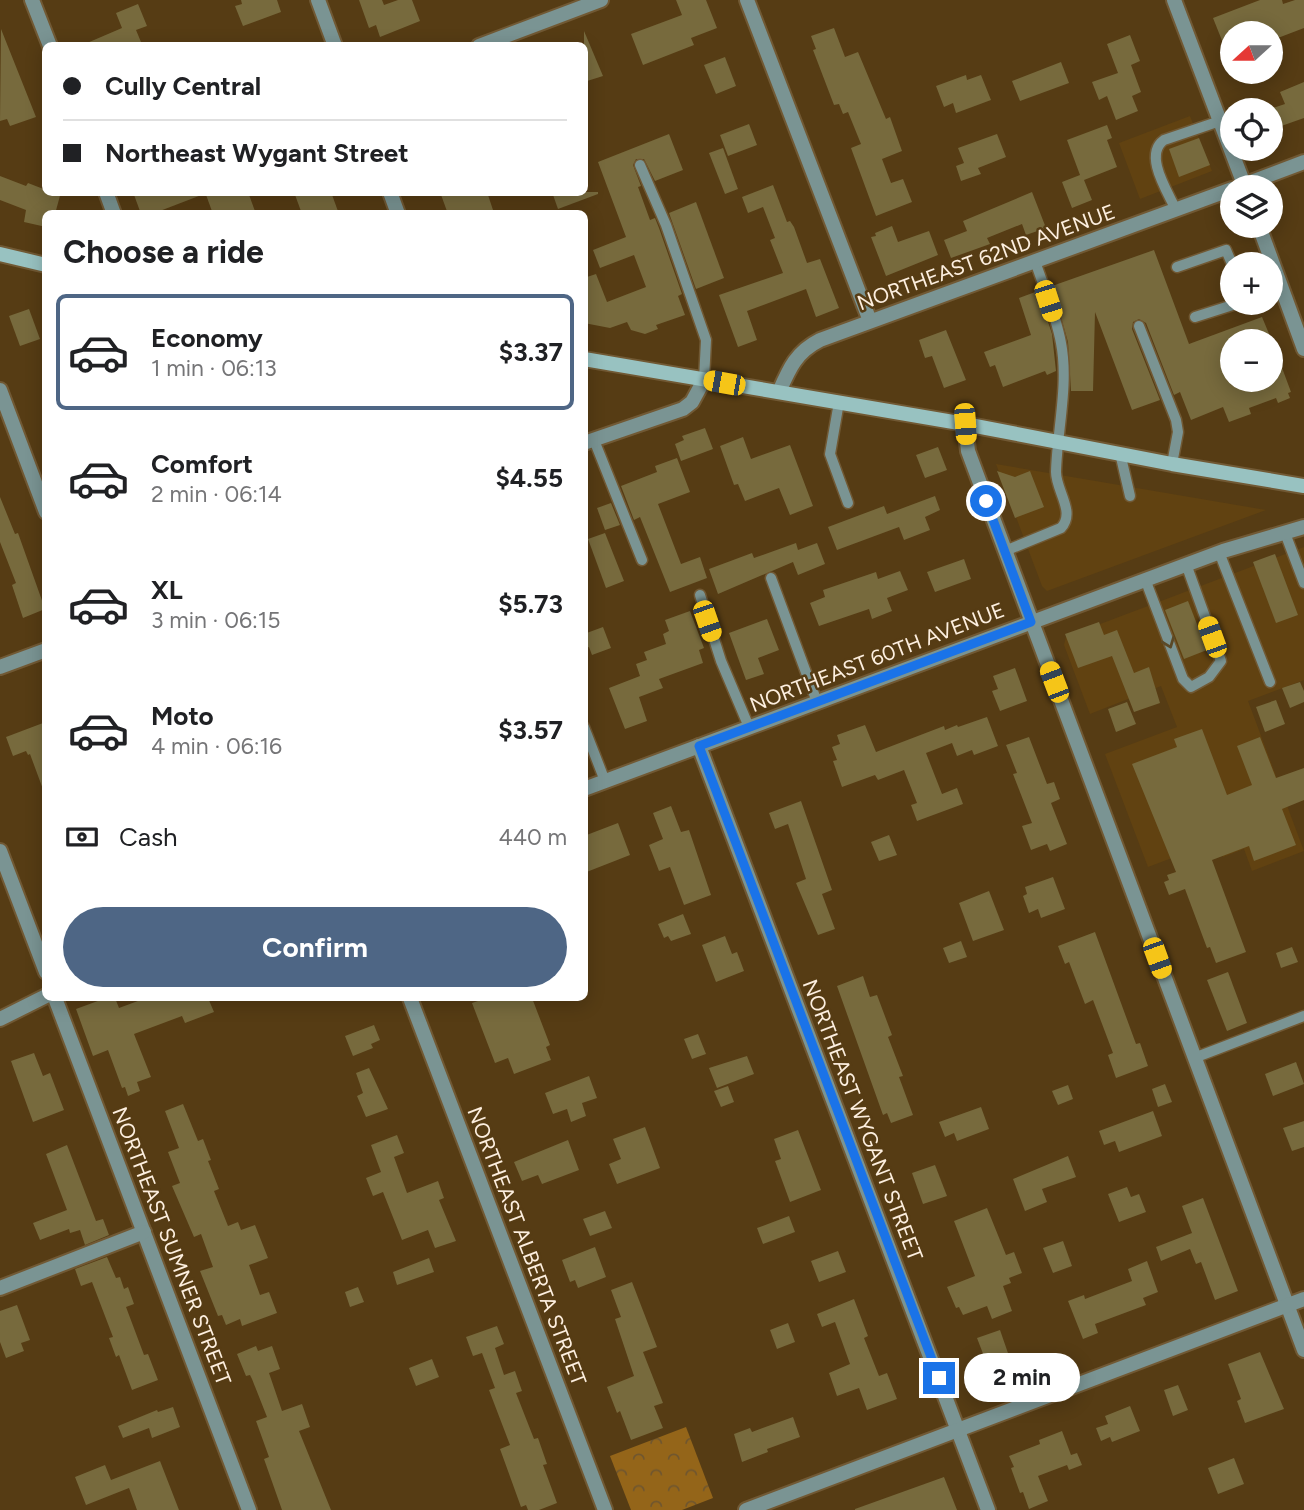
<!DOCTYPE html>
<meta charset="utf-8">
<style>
:root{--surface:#fff;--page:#f2f2f2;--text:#202124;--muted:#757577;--line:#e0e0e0;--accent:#4e6685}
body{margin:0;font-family:Figtree,sans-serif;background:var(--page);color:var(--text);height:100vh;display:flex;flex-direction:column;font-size:26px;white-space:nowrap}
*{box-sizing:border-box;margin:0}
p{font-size:23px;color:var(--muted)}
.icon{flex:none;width:38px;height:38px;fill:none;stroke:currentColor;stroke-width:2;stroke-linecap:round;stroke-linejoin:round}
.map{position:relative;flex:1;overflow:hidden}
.panel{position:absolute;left:42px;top:210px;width:546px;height:791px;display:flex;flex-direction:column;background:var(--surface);border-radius:10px;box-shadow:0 4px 18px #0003}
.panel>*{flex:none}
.top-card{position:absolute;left:42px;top:42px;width:546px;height:154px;border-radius:10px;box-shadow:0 4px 18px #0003;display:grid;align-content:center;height:154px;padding:0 21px;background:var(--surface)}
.needle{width:46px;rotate:249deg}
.controls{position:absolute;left:1220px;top:21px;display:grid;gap:14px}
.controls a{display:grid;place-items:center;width:63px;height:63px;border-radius:50%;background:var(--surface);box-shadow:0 4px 18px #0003;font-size:35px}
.end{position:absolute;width:32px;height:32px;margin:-16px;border:9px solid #1a73e8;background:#fff;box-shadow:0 0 0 4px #fff}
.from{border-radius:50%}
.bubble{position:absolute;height:49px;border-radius:24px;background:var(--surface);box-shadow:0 4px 18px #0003;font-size:23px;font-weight:700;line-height:49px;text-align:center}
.car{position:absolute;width:21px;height:42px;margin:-21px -10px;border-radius:9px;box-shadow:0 0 5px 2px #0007;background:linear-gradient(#f5c518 24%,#345 0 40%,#f5c518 0 76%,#345 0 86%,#f5c518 0)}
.top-card b{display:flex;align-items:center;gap:24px;height:66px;font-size:26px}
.top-card b+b{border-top:2px solid var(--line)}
.top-card i{width:18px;height:18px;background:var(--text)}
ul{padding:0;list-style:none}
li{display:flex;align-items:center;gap:21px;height:116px;margin:0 14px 10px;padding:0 7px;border:4px solid transparent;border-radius:10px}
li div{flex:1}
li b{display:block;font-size:26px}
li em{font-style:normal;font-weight:700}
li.selected{border-color:var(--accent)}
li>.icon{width:63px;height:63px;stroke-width:1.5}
h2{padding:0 21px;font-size:32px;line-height:84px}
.pay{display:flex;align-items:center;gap:18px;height:77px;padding:0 21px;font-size:26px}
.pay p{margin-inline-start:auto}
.cta{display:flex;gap:14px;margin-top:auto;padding:14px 21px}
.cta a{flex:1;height:80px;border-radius:42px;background:var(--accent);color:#fff;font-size:28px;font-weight:700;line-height:80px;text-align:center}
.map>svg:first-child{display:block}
</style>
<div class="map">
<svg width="1304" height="1510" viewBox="0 0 1304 1510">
<defs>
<pattern id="forest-crowns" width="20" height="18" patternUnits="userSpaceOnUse" patternTransform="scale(1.75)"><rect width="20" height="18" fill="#946519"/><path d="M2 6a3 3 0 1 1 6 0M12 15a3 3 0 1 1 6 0" fill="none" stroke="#70562e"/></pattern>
</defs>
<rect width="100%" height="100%" fill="#563c14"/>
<g fill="#614211">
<polygon points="1190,116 1212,171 1140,199 1119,143"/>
<polygon points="996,464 1266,510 1047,591 1042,586"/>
<polygon points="1304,547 1304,680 1248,701 1304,851 1252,871 1244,849 1223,857 1217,841 1148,867 1105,754 1177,727 1161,686 1090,714 1064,645 1066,637"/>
</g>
<polygon fill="url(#forest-crowns)" points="686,1427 713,1498 682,1510 631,1510 610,1456"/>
<g fill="#776a3d">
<polygon points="241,0 277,0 281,12 243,26 235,6 242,4"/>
<polygon points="359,0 382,0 384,5 398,0 412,0 420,21 380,37 376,25 369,28"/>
<polygon points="676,0 706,0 717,28 691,38 694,45 643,65 631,34 682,15"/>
<polygon points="1260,0 1282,0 1283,4 1295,0 1304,0 1304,28 1270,41 1270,33 1232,33 1231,63 1213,18"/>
<polygon points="138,4 147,26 136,30 141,42 131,46 80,46 122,28 116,13"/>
<polygon points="834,28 845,57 858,52 886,119 890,117 902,151 882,159 891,183 903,179 912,202 876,216 851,148 861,144 848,112 843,114 839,104 834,105 813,50 816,49 811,36"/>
<polygon points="1,29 36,117 10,126 7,119 0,121"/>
<polygon points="584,31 603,76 584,82"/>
<polygon points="1130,35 1140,61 1131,65 1141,92 1132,96 1138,111 1116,120 1107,96 1099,100 1092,82 1118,73 1107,44"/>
<polygon points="725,57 736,86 716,94 704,65"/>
<polygon points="1061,62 1069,83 1020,101 1012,81"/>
<polygon points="966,75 967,80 981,75 991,100 956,113 953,103 944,107 936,86"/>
<polygon points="1304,82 1304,118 1270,130 1270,109 1285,104 1280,92"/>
<polygon points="749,124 757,145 728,156 720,135"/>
<polygon points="1107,125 1112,138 1107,140 1117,167 1084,180 1092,200 1072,208 1062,182 1080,175 1067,140"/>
<polygon points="669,134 683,170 655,181 644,159 636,159 633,165 641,186 638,187 650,220 655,218 659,228 682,294 678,296 685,315 656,325 658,329 645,334 631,330 627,322 610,328 584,323 584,278 596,274 607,302 646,287 634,255 600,268 593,250 626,237 598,162"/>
<polygon points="997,134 1006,157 978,168 981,174 961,181 956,166 964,163 958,148"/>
<polygon points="1199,138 1210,165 1179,177 1169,149"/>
<polygon points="723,148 738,189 725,194 709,153"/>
<polygon points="0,176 26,186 28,183 46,190 46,192 61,192 55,214 46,214 46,227 24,222 26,210 0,200"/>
<polygon points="773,185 787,222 790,221 794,227 807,263 820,259 839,308 816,317 806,289 747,311 757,340 738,347 719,295 783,273 770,240 775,238 763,207 748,213 742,197"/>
<polygon points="133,192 204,192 204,194 152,214 141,214"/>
<polygon points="205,192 248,192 256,214 213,214"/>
<polygon points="294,192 331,192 339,214 302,214"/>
<polygon points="440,192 487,192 493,210 483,214 448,214"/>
<polygon points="552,192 598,192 598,194 558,209"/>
<polygon points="1032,192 1046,228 1026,235 1022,224 987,238 990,244 951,258 944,240 967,231 963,221"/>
<polygon points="696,202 724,278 696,289 669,213"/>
<polygon points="892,226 898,242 929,231 938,255 886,276 871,237 876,236 875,233"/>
<polygon points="1154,250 1189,344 1262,317 1272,341 1232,341 1232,380 1270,380 1272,341 1291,392 1288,393 1290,398 1278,403 1276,398 1249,408 1251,414 1229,422 1223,407 1191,420 1180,392 1174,395 1146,323 1139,319 1133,322 1132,329 1160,400 1132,410 1095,312 1093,391 1071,391 1068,342 1052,286"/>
<polygon points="1038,291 1052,334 1056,371 1047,375 1045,371 1003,387 995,365 990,367 984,352 1031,335 1019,298"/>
<polygon points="29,309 40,339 20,346 9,316"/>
<polygon points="946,330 966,380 944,388 932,356 925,358 919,340"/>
<polygon points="705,428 713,449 681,461 675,444 684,440 682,436"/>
<polygon points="743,437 751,459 790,445 813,506 790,515 779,488 745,501 738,484 734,485 720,446"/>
<polygon points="938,447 947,470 925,478 916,455"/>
<polygon points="677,458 690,492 658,504 681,564 700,557 707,578 670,592 640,517 634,520 621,486 657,472 655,466"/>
<polygon points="997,471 1015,477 1030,471 1044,507 1015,518"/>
<polygon points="935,496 940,510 925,517 930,530 904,540 899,527 837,550 828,527 884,506 887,514"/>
<polygon points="0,497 15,534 18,533 45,609 23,618 12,585 16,583 0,542"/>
<polygon points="611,503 620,525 605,530 597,508"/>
<polygon points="605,533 624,581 606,588 588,539"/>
<polygon points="796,543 798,550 817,543 825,564 798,575 793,562 718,594 709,569 752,553 754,558"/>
<polygon points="1275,554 1298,615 1276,623 1253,562"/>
<polygon points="964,559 971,579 935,592 927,572"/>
<polygon points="900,571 908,590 887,598 892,611 872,619 869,609 819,626 810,603 825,597 823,590 876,572 878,579"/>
<polygon points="1188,601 1207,650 1184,659 1165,610"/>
<polygon points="690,611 704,648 699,650 703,663 659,679 663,688 639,697 647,721 625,729 609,688 640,676 636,664 647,660 644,652 666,644 663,634 669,631 665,620"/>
<polygon points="767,619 779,650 758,658 764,674 746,680 729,633"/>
<polygon points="1099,622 1104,635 1117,630 1134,673 1149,667 1160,703 1134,712 1112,656 1078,668 1065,634"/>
<polygon points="603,627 611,648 592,655 589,647 584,649 584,634"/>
<polygon points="1015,668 1027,701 1000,711 992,691 998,689 993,676"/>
<polygon points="1300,682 1304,691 1304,702 1290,708 1282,688"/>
<polygon points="1276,700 1285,724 1265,732 1256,707"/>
<polygon points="1127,702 1136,724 1116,732 1108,709"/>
<polygon points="987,717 998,746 974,755 972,750 957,756 952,743 926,753 942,794 957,788 963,804 917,821 911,805 917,803 904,770 878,780 875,775 842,787 833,761 837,760 832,747 840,744 837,735 865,725 876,752 944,726 945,730 957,725 958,727"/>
<polygon points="43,723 46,730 44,792 30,754 28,755 26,751 13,756 6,737"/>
<polygon points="1202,729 1227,795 1252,785 1237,746 1260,737 1276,778 1304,768 1304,800 1282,809 1296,845 1254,861 1249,846 1212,860 1246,952 1216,963 1210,947 1207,948 1185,889 1169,895 1164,882 1169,880 1167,875 1176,872 1132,764 1177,747 1174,739"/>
<polygon points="1029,737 1047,784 1054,782 1060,799 1051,803 1067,844 1050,851 1047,844 1031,850 1022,826 1032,823 1013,774 1017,773 1006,745"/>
<polygon points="801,801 832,890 822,894 835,929 818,935 796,883 806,879 788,824 775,829 769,813"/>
<polygon points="671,806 681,832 689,830 711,895 684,905 670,867 659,871 649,845 663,839 653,813"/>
<polygon points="618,823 630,855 584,873 584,836"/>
<polygon points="889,835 897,855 879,861 871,842"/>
<polygon points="1053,877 1065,909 1041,918 1038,909 1029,913 1023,896 1027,894 1025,887"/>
<polygon points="989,891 1004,930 973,941 959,903"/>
<polygon points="683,914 691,934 671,941 668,936 664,938 658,924"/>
<polygon points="1095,932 1136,1044 1140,1043 1148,1066 1116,1078 1108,1055 1113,1053 1093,1000 1085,1004 1069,962 1065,964 1058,946"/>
<polygon points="725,936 732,954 737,952 744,971 716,982 702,945"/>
<polygon points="961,941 967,957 949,963 943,948"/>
<polygon points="1292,947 1298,962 1281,968 1276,953"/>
<polygon points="1228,972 1247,1023 1227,1031 1207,980"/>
<polygon points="863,976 870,997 877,995 892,1035 888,1037 903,1076 899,1077 913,1115 891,1123 887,1113 883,1115 837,986"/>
<polygon points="106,998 115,998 119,1008 146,998 208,998 214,1012 185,1023 182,1016 134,1034 151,1077 137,1082 140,1091 128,1096 125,1087 122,1088 108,1050 93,1056 76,1009"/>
<polygon points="487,998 532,998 550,1045 546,1047 551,1060 514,1074 508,1058 495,1063 472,1003"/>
<polygon points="374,1025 380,1040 371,1044 373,1048 353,1056 345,1036"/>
<polygon points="698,1034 706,1054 692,1059 684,1039"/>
<polygon points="34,1053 43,1076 50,1073 64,1110 33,1122 11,1061"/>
<polygon points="747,1056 754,1074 717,1088 709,1068"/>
<polygon points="1296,1062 1304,1084 1273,1096 1265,1074"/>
<polygon points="369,1068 388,1109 366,1117 357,1096 363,1093 356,1073"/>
<polygon points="589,1076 597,1098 582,1103 586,1116 571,1122 567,1109 553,1114 545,1093"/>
<polygon points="1165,1084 1172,1102 1158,1107 1152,1089"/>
<polygon points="1068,1085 1073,1099 1058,1105 1052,1091"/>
<polygon points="728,1086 734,1102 721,1107 714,1091"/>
<polygon points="183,1104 198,1141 203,1139 211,1160 208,1161 219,1189 214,1191 228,1226 238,1222 241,1230 255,1225 268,1258 249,1265 260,1295 269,1292 277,1313 242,1326 240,1319 226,1325 222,1315 218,1316 200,1271 213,1267 201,1234 194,1237 172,1186 180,1183 168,1152 179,1148 165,1111"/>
<polygon points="981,1107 989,1129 957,1141 954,1133 945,1137 939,1122"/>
<polygon points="1153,1111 1162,1136 1119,1152 1115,1141 1104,1145 1099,1131"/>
<polygon points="1304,1121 1304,1147 1292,1151 1283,1128"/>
<polygon points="645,1127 660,1168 617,1184 609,1164 621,1159 613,1139"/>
<polygon points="798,1130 821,1190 790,1202 775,1161 781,1159 774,1139"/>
<polygon points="397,1135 404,1153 394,1157 407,1193 438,1181 444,1198 439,1200 456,1241 435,1248 428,1230 402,1240 383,1192 373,1196 366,1178 381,1172 371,1145"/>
<polygon points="568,1140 579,1170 542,1184 538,1175 522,1181 514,1162"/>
<polygon points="67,1145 96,1221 103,1219 109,1235 85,1245 80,1230 70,1233 69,1229 40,1240 33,1223 67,1210 46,1154"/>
<polygon points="1068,1156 1076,1177 1042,1189 1047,1202 1025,1211 1013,1179"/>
<polygon points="935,1165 947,1196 923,1204 912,1173"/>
<polygon points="1127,1187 1131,1197 1139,1194 1146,1212 1119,1222 1108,1194"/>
<polygon points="1203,1198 1238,1291 1215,1300 1201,1262 1196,1264 1190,1249 1161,1261 1156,1247 1192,1233 1182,1206"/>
<polygon points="987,1208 1006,1255 1014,1252 1022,1273 1009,1278 1011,1283 1003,1286 1012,1311 992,1319 987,1306 963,1315 959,1307 956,1308 947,1287 975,1276 954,1221"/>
<polygon points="605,1211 612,1228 590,1236 583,1219"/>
<polygon points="789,1216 795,1232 763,1244 757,1228"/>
<polygon points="1063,1241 1072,1266 1053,1273 1043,1248"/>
<polygon points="595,1247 606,1277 578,1288 575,1280 570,1282 562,1260"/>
<polygon points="838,1251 846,1272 819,1282 811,1261"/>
<polygon points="107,1257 116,1278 120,1277 124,1289 128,1287 134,1304 126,1307 144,1355 148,1354 158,1380 132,1390 119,1355 116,1357 109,1338 113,1337 92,1282 81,1286 75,1269"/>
<polygon points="429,1258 434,1272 397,1285 393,1272"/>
<polygon points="1147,1261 1158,1292 1143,1298 1146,1305 1095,1324 1098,1333 1083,1339 1068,1301 1084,1295 1085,1299 1132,1281 1128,1269"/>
<polygon points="632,1282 657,1347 643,1352 663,1403 654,1406 663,1428 631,1440 620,1411 617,1413 607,1387 634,1376 615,1319 621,1317 611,1290"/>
<polygon points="358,1287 364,1302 350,1307 345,1292"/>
<polygon points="854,1299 868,1336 864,1338 879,1376 887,1373 897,1399 867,1410 859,1388 837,1396 829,1373 850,1364 835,1322 822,1327 817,1314"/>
<polygon points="17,1305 30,1340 21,1343 24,1351 6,1358 0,1342 0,1311"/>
<polygon points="788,1323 795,1342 777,1349 770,1330"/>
<polygon points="497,1326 504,1344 495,1348 504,1375 515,1371 522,1391 516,1393 534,1439 538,1438 547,1464 543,1465 557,1503 539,1510 528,1510 526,1505 521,1507 500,1449 510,1445 489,1390 495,1388 482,1353 473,1356 466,1337"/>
<polygon points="1000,1330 1009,1356 987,1364 977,1338"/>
<polygon points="256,1346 258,1351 272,1346 280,1369 269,1373 282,1411 302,1404 310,1427 299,1431 331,1510 282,1510 264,1459 269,1457 256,1421 267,1417 252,1379 250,1375 246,1376 237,1354"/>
<polygon points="1260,1352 1284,1409 1245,1423 1237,1401 1241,1399 1228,1364"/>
<polygon points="432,1359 439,1377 416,1386 409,1368"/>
<polygon points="1178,1385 1188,1410 1173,1416 1164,1390"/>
<polygon points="1130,1406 1140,1431 1112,1442 1110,1437 1101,1441 1096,1428 1108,1424 1105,1416"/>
<polygon points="173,1407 180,1427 152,1438 149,1428 123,1438 118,1426 157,1410 158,1412"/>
<polygon points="793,1417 800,1437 767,1449 768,1452 742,1462 734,1434 750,1428 752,1432"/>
<polygon points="1062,1431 1071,1455 1077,1453 1082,1465 1069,1470 1067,1465 1038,1476 1048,1501 1029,1509 1023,1492 1020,1493 1011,1468 1014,1467 1009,1456 1040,1444 1039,1440"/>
<polygon points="1234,1458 1244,1484 1218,1494 1208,1468"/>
<polygon points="160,1461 179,1510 137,1510 129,1488 86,1505 75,1477 105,1465 111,1480"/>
<polygon points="944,1477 957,1510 855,1510 855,1509"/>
</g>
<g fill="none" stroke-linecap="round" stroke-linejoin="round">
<g stroke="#715934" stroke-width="13">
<g id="service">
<polyline points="640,165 666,225 706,340 704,380"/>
<path d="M 1176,210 C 1168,192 1143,155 1164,140 L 1220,121"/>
<polyline points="1177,267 1226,250 1232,264"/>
<polyline points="1270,293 1282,289"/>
<polyline points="1195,317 1239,303"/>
<polyline points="1139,326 1176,420 1178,432 1172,464"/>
<polyline points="839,402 830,454 848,503"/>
<polyline points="594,440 642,560"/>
<polyline points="1120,453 1130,496"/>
<polyline points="1285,533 1304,583"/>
<path d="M 1005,551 L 1061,528 C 1076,512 1056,491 1056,472 C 1057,431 1069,384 1061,343 C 1056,315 1044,288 1035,261"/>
<polyline points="1219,552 1270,682"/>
<polyline points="771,578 817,702"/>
<polyline points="1145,579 1183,679 1191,687 1209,677 1221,661 1186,564"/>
<polyline points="700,595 721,661 749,727"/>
<polyline points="584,727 605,781"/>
<polyline points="1194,1058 1304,1016"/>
</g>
</g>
<g stroke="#715934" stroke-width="18">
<g id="minor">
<polyline points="32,0 50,46"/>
<polyline points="318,0 335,46"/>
<polyline points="747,0 870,321"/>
<polyline points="479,46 601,0"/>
<polyline points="1238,187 1304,162"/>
<polyline points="106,192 114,214"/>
<polyline points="390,192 398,214"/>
<polyline points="0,390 46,512"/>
<path d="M 779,392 C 789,369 796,352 820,340 L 1232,189"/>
<polyline points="965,424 968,451 1304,1350"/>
<polyline points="584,443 683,409 692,402 704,380"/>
<polyline points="0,667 46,650"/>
<polyline points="699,746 988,1510"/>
<polyline points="0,851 46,972"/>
<polyline points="55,998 249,1510"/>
<polyline points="410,998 605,1510"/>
<polyline points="0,1288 144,1232"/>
<polyline points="746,1510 1304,1299"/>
</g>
</g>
<g stroke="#715934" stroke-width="18">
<g id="tertiary">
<polyline points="1174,0 1245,187"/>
<polyline points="1259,226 1304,349"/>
<polyline points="584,789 1223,551 1304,527"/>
<polyline points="0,1019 46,996"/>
</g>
</g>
<g stroke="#715934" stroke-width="18">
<g id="secondary">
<polyline points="0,254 46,265"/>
<polyline points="584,359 965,424 1172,464 1304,486"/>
</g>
</g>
<use href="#service" stroke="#7a9493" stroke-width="10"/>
<use href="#minor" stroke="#7a9493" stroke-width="14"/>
<use href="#tertiary" stroke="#7a9493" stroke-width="14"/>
<use href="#secondary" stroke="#98c2c1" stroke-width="14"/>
</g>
<defs><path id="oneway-chevron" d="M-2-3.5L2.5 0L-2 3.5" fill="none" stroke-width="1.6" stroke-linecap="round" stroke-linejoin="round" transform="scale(1.75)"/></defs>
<use stroke="#5b4927" href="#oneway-chevron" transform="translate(1169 643) rotate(69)"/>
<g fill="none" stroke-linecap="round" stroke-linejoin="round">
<polyline stroke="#1a73e8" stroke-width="9" points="939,1378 699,746 1031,622 986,501"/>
</g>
<g text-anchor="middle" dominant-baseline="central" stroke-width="5" stroke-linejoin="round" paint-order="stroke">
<g font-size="21" fill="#fdefdf" stroke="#563c14">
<text transform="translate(986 257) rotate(-20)">NORTHEAST 62ND AVENUE</text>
<text transform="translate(877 657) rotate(-21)">NORTHEAST 60TH AVENUE</text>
<text transform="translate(863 1120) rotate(69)">NORTHEAST WYGANT STREET</text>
<text transform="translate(172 1246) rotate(69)">NORTHEAST SUMNER STREET</text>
<text transform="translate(527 1246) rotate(69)">NORTHEAST ALBERTA STREET</text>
</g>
</g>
</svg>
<div class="controls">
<a><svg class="needle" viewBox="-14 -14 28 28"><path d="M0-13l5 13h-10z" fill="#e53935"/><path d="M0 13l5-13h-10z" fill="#757577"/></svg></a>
<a><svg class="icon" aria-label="locate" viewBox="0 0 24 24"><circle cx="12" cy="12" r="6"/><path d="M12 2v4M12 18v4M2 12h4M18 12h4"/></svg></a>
<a><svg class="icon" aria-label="layers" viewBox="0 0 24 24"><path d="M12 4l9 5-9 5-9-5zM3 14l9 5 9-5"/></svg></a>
<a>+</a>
<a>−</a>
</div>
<i class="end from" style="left:986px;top:501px"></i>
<i class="end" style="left:939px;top:1378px"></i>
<div class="bubble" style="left:964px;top:1353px;width:116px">2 min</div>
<i class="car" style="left:1048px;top:301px;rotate:162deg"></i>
<i class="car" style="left:724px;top:383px;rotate:280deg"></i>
<i class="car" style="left:965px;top:424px;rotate:176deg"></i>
<i class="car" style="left:707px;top:621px;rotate:161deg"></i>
<i class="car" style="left:1212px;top:637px;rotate:340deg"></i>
<i class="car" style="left:1054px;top:682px;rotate:339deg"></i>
<i class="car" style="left:1157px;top:958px;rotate:160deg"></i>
<div class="top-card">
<b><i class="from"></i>Cully Central</b>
<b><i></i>Northeast Wygant Street</b>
</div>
<section class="panel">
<h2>Choose a ride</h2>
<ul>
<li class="selected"><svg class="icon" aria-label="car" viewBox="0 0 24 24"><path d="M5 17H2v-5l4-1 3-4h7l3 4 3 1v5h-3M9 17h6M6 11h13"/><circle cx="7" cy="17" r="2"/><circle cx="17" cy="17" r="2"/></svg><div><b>Economy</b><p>1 min · 06:13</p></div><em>$3.37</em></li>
<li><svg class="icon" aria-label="car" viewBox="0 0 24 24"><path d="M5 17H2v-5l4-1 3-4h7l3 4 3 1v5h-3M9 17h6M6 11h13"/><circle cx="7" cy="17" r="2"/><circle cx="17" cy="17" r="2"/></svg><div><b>Comfort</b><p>2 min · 06:14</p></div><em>$4.55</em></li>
<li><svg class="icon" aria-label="car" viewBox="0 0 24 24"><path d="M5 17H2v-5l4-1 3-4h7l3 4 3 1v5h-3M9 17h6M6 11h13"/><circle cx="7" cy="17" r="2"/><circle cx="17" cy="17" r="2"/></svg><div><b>XL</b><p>3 min · 06:15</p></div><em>$5.73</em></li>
<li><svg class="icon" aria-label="car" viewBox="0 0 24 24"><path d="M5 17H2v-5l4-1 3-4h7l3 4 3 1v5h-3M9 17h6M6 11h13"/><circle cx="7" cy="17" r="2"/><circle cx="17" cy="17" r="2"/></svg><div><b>Moto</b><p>4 min · 06:16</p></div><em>$3.57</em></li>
</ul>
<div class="pay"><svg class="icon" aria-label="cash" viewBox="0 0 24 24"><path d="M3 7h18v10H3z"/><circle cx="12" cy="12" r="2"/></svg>Cash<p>440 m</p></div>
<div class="cta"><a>Confirm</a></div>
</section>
</div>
